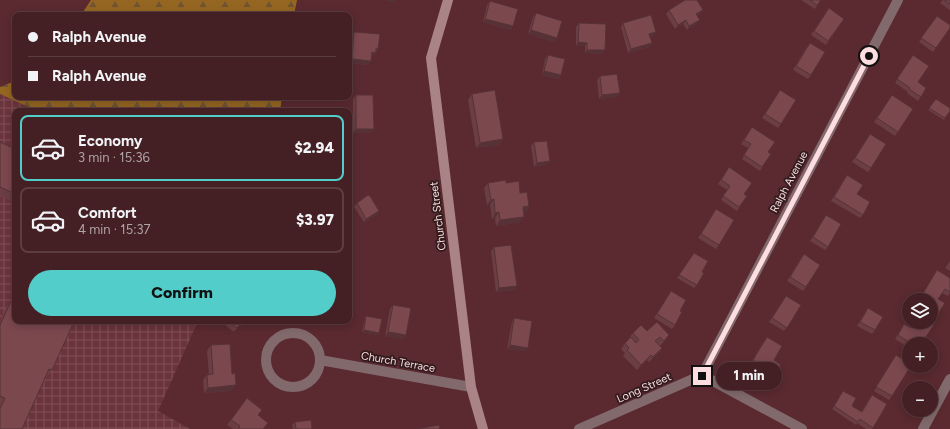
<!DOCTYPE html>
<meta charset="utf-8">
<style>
:root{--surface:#442024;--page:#4b282c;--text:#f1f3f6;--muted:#afa3a6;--line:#5c3e41;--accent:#53cdca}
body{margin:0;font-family:Figtree,sans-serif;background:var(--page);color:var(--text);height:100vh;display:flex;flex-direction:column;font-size:15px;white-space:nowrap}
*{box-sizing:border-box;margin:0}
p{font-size:13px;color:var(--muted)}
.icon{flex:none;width:22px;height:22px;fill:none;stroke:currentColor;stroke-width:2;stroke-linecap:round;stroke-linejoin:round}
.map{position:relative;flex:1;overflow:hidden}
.drawer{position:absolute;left:12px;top:108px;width:340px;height:216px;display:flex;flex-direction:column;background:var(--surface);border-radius:8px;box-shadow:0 2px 10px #0003,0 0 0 1px var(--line)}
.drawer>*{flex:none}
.hud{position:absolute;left:12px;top:12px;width:340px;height:88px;border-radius:8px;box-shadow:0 2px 10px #0003,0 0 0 1px var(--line);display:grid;align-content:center;height:88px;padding:0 16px;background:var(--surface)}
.buttons{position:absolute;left:902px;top:293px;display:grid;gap:8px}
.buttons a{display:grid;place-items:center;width:36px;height:36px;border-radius:50%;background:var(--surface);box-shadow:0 2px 10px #0003,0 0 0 1px var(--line);font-size:20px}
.end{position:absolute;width:18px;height:18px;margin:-9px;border:5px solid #fddddf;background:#111;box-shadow:0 0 0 2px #111}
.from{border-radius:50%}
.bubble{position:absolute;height:28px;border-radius:14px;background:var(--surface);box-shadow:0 2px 10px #0003,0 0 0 1px var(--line);font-size:13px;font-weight:800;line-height:28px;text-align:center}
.hud b{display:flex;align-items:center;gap:14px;height:38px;font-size:15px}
.hud b+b{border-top:1px solid var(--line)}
.hud i{width:10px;height:10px;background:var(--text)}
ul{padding:7px 0 0;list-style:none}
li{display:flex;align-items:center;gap:12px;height:66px;margin:0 8px 6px;padding:0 8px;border:2px solid var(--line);border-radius:8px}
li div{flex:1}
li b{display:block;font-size:15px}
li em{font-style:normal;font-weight:800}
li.active{border-color:var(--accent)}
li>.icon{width:36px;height:36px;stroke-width:1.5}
.button{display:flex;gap:8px;margin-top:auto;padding:8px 16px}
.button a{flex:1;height:46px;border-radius:24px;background:var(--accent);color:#111;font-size:16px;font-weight:800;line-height:46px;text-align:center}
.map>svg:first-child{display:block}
</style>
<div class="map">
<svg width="950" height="429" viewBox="0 0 950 429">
<defs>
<pattern id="industrial-grid" width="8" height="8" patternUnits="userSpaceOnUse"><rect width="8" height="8" fill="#6b343c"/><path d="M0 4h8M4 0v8" fill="none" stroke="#815158"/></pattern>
<pattern id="forest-firs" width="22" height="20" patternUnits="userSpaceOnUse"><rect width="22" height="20" fill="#946622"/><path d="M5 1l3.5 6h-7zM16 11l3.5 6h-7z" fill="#705432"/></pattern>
</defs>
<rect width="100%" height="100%" fill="#5a2a30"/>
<polygon fill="url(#industrial-grid)" points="0,94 37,111 15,111 15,321 198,321 158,411 190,429 0,429"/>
<g fill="url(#forest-firs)">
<polygon points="91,0 297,0 294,15 81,15"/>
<polygon points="15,81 15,97 282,97 280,111 37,111 0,94 0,87"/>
</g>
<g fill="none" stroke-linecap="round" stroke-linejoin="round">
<g stroke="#826a6c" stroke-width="10">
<circle cx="293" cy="360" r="27"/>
<polyline points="320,360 471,387"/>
<polyline points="702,375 898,0"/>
<polyline points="579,429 702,375 802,429"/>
<polyline points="923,429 950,379"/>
</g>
<polyline stroke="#aa8386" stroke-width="10" points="448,0 431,58 471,387 483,429"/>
</g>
<g fill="#6a3e43">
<polygon points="801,0 821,0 815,9"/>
<polygon points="943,0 950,0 950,10 940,3"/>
<polygon points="490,1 513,26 511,30 483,22 487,5"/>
<polygon points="829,8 844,19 826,45 811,35"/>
<polygon points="669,10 700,14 697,16 697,24 687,30 683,24 675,29 666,14"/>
<polygon points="536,13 557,38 554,42 528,34 533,17"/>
<polygon points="937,16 950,28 933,52 919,42"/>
<polygon points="579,23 603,54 585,53 585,46 576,46 576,27"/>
<polygon points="623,23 656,32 653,36 650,37 652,43 649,47 628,53 621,27"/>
<polygon points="354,32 378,49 373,56 371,56 368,65 349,63 352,36"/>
<polygon points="807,46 811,75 808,79 793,70"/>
<polygon points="548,55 561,75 558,79 542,75 545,59"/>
<polygon points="913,55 918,82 926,88 918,101 907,93 908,92 895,83"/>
<polygon points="600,76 620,93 617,97 599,99 597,80"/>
<polygon points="780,90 796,100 778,128 762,118"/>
<polygon points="472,94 503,139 499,145 476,148 468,100"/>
<polygon points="356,95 374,129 371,133 353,133 353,99"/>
<polygon points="892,95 913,109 895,136 874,122"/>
<polygon points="936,99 950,111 944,120 928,110"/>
<polygon points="752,127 768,152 771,154 760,171 742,159 748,148 741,144"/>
<polygon points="867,138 871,168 868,172 852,162"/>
<polygon points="0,142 15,149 15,203 0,196"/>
<polygon points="534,142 547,165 534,167 531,146"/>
<polygon points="729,167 744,194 747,196 737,211 721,200 727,190 718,184"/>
<polygon points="847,175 857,194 863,215 860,218 831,201"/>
<polygon points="488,183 506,183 529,206 526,212 523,212 520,222 496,226 495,218 492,219 490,205 487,205 484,188"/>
<polygon points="357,203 379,211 377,215 364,222 354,207"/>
<polygon points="716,209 719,245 716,249 698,238"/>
<polygon points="826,215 828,247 825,250 810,241"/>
<polygon points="494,247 517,286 514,290 496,292 491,251"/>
<polygon points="694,253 702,272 697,285 694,288 677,278"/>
<polygon points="801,258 806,287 803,291 787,281"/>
<polygon points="950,261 950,271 945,268"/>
<polygon points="950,278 950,293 948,296 942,293 938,299 945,303 936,318 931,315 931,300"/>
<polygon points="671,291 680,311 675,325 672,329 654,318"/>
<polygon points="786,296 801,305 784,331 769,322"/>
<polygon points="13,297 52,370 47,377 45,377 0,429 0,321 8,304"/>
<polygon points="393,305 406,335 403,339 385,336 390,309"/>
<polygon points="868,308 875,330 872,334 857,326"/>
<polygon points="366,316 379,333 378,335 362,332 365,318"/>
<polygon points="514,318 528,348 525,351 507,349 512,322"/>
<polygon points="220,321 245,321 240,327 238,327 234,332"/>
<polygon points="657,322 666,341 660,346 662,348 658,354 649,362 647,360 637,370 623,356 625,353 621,349 625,343 629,339 629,338 633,333 647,331"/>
<polygon points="904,324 921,344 909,344 909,348 895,339"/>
<polygon points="764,341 774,360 781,365 774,375 767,370 765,373 750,364"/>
<polygon points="211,345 232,374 232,391 204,393 203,380 207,375 209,375 207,351"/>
<polygon points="893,359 892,396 889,400 874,391"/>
<polygon points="843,391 852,406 861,412 872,395 887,404 872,429 866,429 857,423 856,425 832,409"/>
<polygon points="247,398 259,415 264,429 233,429 227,425"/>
<polygon points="295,422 312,429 293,429 292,425"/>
</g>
<g fill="#563237">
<polygon points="382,0 396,0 394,3"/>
<polygon points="703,10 700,14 693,18 696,14"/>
<polygon points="485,19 513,26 511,30 483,22"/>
<polygon points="686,20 683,24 675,29 678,25"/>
<polygon points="700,20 697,24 687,30 689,26"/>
<polygon points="531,30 557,38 554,42 528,34"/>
<polygon points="656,32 653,36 646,38 649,34"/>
<polygon points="578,42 587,43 585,46 576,46"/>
<polygon points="652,43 649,47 628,53 631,49"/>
<polygon points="587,50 605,50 603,54 585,53"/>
<polygon points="372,52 376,53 373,56 369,56"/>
<polygon points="352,59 371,61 368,65 349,63"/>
<polygon points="544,71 561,75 558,79 542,75"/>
<polygon points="620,93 617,97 599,99 602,95"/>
<polygon points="356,129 374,129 371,133 353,133"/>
<polygon points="503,139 499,145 476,148 480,143"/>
<polygon points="550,161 547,165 534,167 537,163"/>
<polygon points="494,199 490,205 487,205 491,200"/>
<polygon points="529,206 526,212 519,213 523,207"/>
<polygon points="379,211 377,215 364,222 366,219"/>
<polygon points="499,212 495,218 492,219 495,213"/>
<polygon points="524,217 520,222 496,226 500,220"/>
<polygon points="517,286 514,290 496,292 499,288"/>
<polygon points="245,321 240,327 238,327 234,332 241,323"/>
<polygon points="364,330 379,333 378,335 362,332"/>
<polygon points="388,332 406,335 403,339 385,336"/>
<polygon points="669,335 666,341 660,346 664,341"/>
<polygon points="510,345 528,348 525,351 507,349"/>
<polygon points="662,348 658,354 649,362 653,357"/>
<polygon points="651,355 647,360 637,370 641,365"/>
<polygon points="236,385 232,391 204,393 208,388"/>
</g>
<g fill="#7b484e" stroke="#563237">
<polygon points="685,0 697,0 703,10 696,14 700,20 689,26 686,20 678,25 669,10"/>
<polygon points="810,0 821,0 817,5"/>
<polygon points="944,0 950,0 950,4"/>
<polygon points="490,1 518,9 513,26 485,19"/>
<polygon points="829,8 844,19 828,41 814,31"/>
<polygon points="536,13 562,21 557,38 531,30"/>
<polygon points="651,15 656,32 649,34 652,43 631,49 623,23"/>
<polygon points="937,16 950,25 950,28 936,48 921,38"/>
<polygon points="579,23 606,24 605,50 587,50 587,43 578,42"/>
<polygon points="354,32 380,34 378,49 376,48 376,53 372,52 371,61 352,59"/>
<polygon points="810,43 825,52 811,75 796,66"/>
<polygon points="548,55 565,59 561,75 544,71"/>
<polygon points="913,55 929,66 918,82 926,88 921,97 909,89 910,88 897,79"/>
<polygon points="617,74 620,93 602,95 600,76"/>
<polygon points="495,90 503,139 480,143 472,94"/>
<polygon points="780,90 796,100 781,124 765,114"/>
<polygon points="356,95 373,95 374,129 356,129"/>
<polygon points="892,95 913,109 898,132 877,118"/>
<polygon points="936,99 950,108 950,111 945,118 929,108"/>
<polygon points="752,127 775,142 768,152 771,154 762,167 744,155 751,144 744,140"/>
<polygon points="870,134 886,144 871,168 855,158"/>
<polygon points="547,141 550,161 537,163 534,142"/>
<polygon points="0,142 15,149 15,194 0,187"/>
<polygon points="729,167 752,183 744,194 747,196 739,207 723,196 730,186 721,180"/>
<polygon points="847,175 863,185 857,194 870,202 863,215 834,197"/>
<polygon points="506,180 506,183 519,181 520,193 527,192 529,206 523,207 524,217 500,220 499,212 495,213 494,199 491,200 488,183"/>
<polygon points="368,195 370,196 379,211 366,219 357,203"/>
<polygon points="716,209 734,220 719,245 701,234"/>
<polygon points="826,215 841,224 828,247 813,237"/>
<polygon points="511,245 517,286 499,288 494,247"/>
<polygon points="694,253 708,261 702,272 704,273 697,285 679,275"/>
<polygon points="804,254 820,265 806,287 790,277"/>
<polygon points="937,270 950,278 950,292 945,289 938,299 945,303 938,314 931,309 931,300 919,300"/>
<polygon points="671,291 686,300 680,311 682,312 675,325 657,314"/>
<polygon points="786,296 801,305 787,328 772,318"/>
<polygon points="13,297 15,298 15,321 66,321 73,324 52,370 49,369 22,429 0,429 0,409 5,398 0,396 0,325"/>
<polygon points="393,305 411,308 406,335 388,332"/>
<polygon points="868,308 883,317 875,330 860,322"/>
<polygon points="366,316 382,319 379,333 364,330"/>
<polygon points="514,318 532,321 528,348 510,345"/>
<polygon points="228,321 245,321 243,323 241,323 237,328"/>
<polygon points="657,322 669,335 664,341 660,337 655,341 662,348 653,357 651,355 641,365 627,350 629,348 625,343 631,337 636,343 639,340 633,333 641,325 647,331"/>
<polygon points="914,322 929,322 934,325 921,344 912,344 898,335 904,324 911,328"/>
<polygon points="767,337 782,346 774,360 781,365 777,371 769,366 767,369 753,360"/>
<polygon points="230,344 232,374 235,373 236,385 208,388 207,375 213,374 211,345"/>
<polygon points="896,355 909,363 909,366 911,366 892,396 876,387"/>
<polygon points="843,391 856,398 852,406 862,412 872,395 887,404 873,428 860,419 858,422 834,406"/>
<polygon points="247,398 262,410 258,415 268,423 263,429 238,429 240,426 231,420"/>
<polygon points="311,420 312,429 296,429 295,422"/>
<polygon points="439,425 440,429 416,429"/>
</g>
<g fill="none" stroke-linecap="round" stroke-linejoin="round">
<polyline stroke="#fddddf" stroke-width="5" points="702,376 869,56"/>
</g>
<g text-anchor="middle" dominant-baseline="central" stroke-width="3.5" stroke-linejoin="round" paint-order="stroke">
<g font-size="11" fill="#fddddf" stroke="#311b1d">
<text transform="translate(789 182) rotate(-62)">Ralph Avenue</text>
<text transform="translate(438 216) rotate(-97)">Church Street</text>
<text transform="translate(398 362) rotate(10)">Church Terrace</text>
<text transform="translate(644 388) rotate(-24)">Long Street</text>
</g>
</g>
</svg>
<div class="buttons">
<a><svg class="icon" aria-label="layers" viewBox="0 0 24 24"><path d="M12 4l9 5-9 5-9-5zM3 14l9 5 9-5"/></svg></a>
<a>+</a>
<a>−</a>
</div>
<i class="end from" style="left:869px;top:56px"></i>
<i class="end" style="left:702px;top:376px"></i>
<div class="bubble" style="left:716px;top:362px;width:66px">1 min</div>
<div class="hud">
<b><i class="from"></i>Ralph Avenue</b>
<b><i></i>Ralph Avenue</b>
</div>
<section class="drawer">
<ul>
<li class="active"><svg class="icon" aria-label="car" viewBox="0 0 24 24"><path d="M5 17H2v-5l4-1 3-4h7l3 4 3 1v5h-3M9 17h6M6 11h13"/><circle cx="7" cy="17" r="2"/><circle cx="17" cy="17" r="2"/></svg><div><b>Economy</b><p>3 min · 15:36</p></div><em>$2.94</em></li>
<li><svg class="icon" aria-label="car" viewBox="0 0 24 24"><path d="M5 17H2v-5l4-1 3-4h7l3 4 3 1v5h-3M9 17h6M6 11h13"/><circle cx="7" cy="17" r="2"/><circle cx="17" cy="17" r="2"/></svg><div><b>Comfort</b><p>4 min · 15:37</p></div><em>$3.97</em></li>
</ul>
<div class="button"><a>Confirm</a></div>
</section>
</div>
